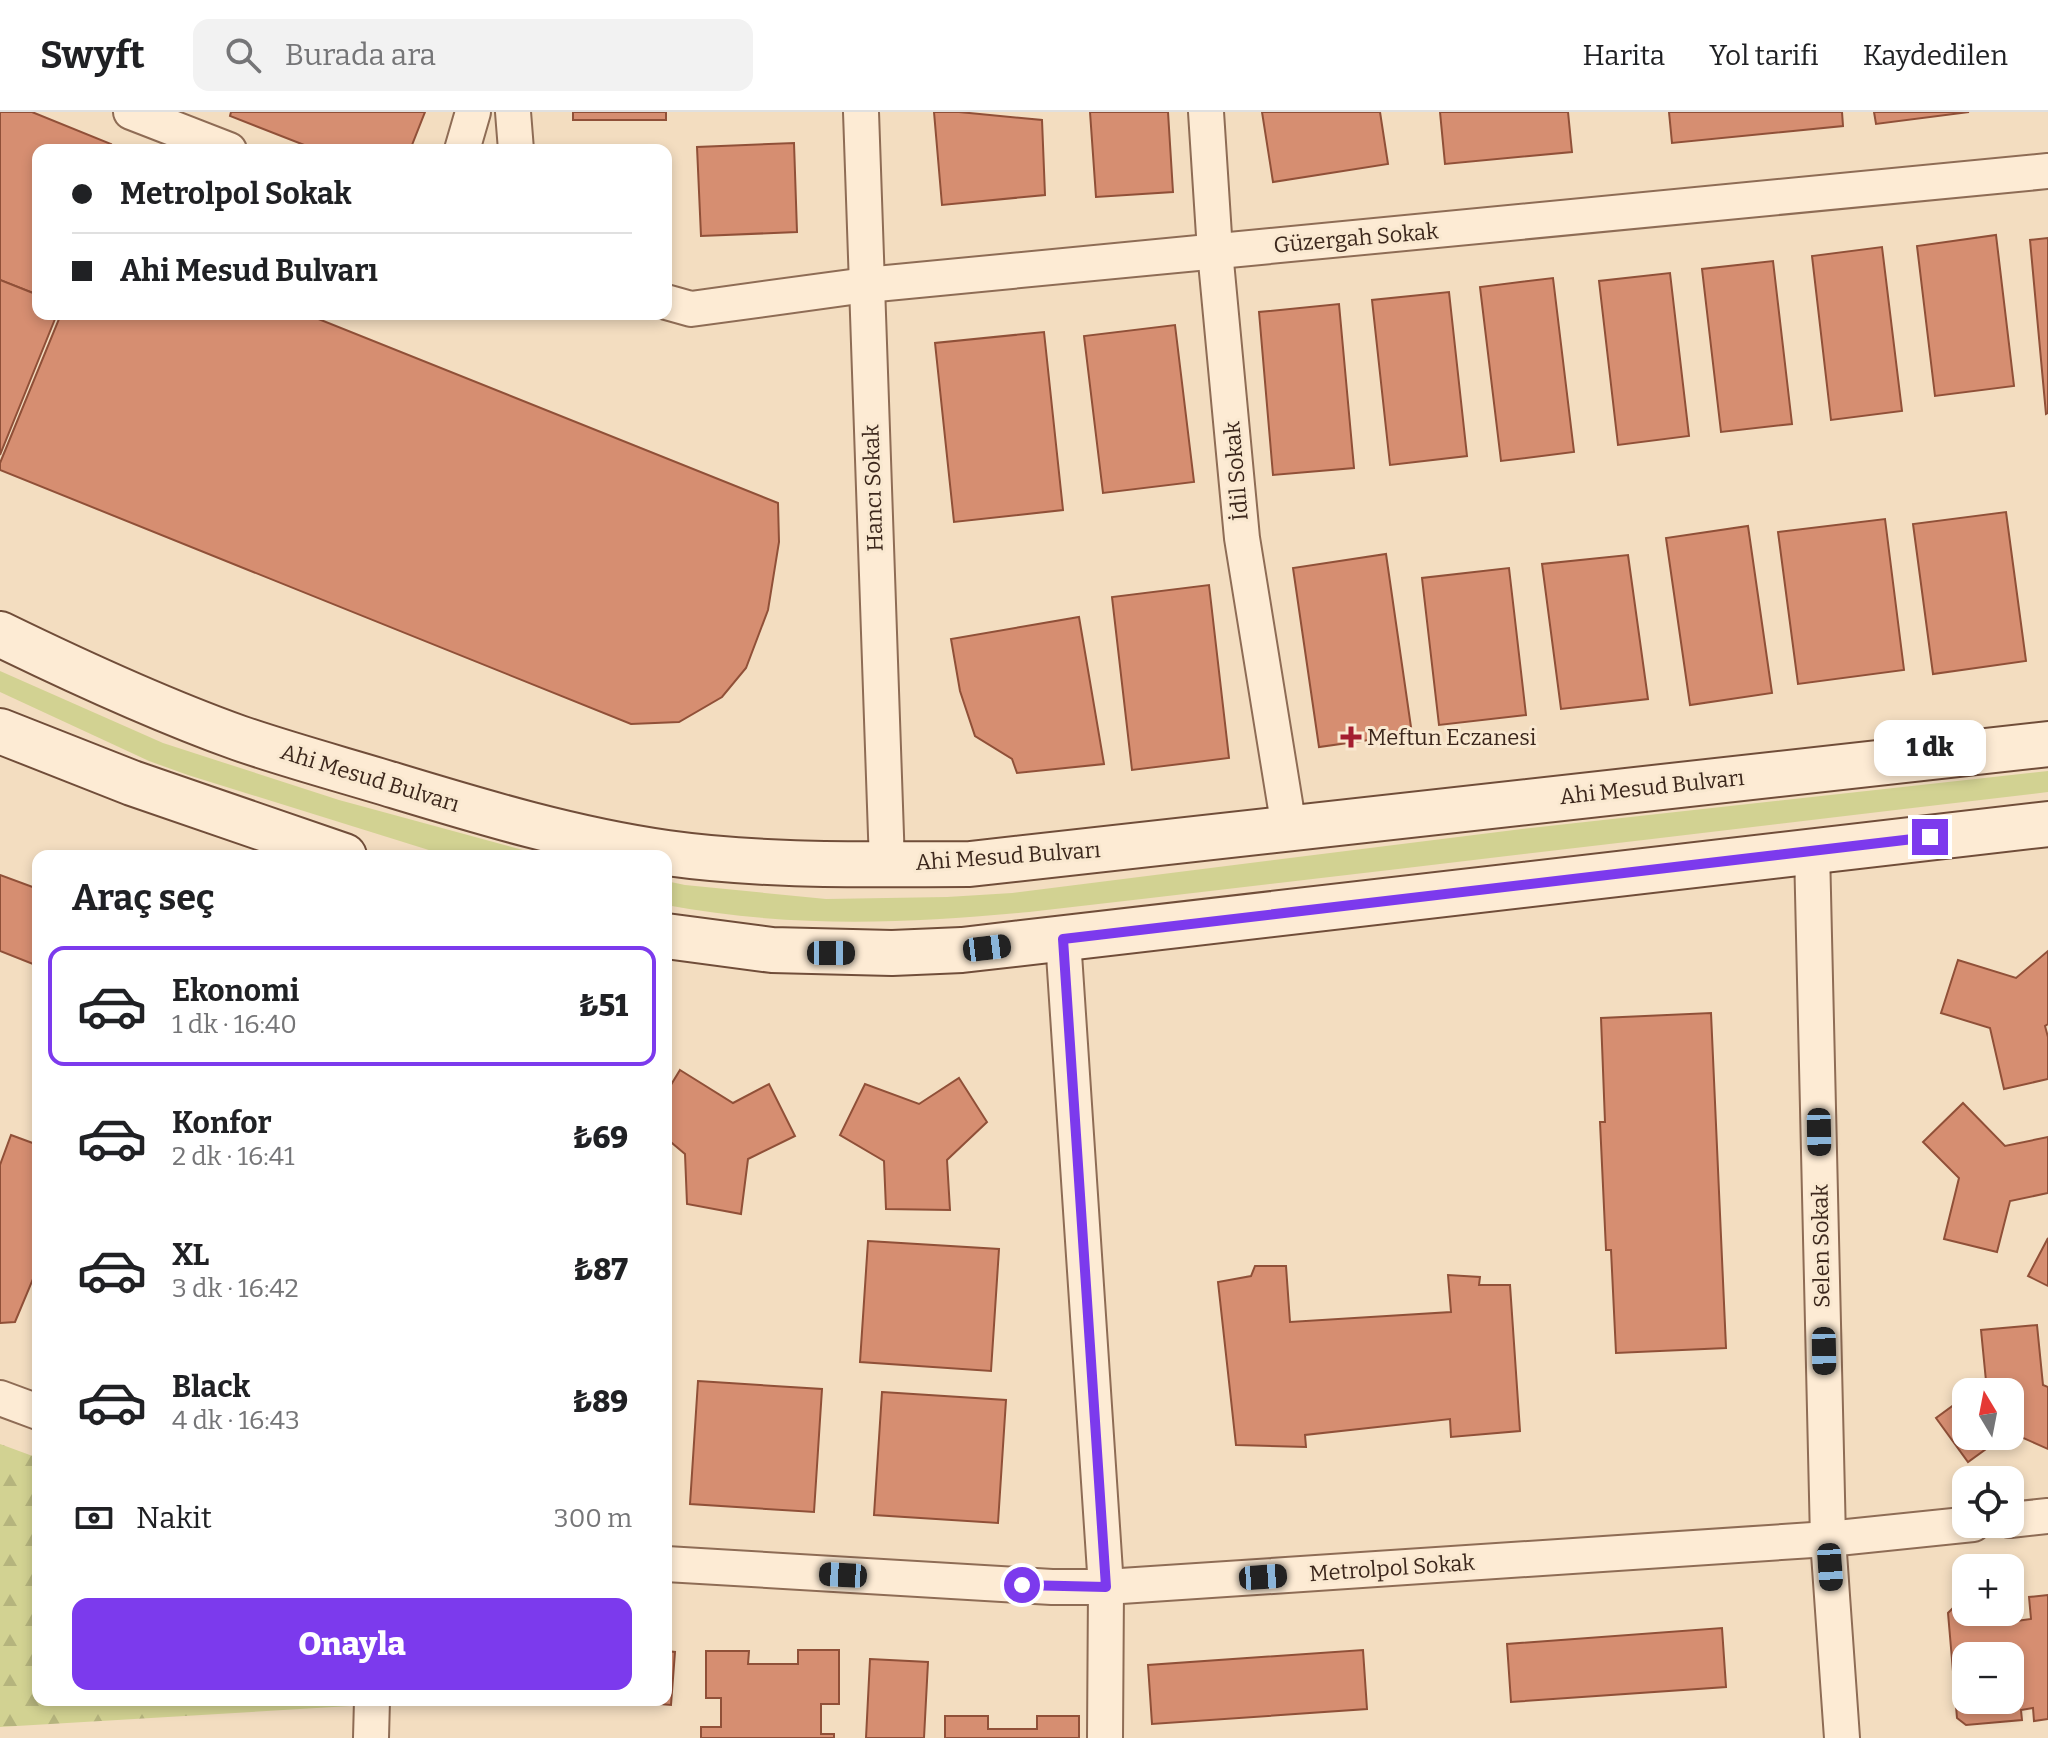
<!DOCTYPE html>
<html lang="tr">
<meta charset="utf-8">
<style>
:root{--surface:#fff;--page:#f2f2f2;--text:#202124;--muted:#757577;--line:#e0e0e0;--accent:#7c3aed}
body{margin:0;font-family:Bitter,serif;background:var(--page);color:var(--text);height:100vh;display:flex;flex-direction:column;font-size:30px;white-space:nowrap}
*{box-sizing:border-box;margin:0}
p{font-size:26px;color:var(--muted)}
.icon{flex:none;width:44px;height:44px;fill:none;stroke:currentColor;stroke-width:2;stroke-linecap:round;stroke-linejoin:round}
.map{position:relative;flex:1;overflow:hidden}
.panel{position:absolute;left:32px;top:738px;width:640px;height:856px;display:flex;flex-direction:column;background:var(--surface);border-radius:16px;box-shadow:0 4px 12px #0003}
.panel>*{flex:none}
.top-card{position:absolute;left:32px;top:32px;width:640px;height:176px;border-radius:16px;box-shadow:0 4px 12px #0003;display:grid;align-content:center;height:176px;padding:0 40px;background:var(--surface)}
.needle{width:52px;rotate:350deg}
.tools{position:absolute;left:1952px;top:1266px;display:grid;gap:16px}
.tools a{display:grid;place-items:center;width:72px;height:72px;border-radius:16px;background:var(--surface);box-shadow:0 4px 12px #0003;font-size:40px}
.end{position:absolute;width:36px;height:36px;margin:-18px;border:10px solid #7c3aed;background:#fff;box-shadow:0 0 0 4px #fff}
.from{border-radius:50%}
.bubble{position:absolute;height:56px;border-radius:16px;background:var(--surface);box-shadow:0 4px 12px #0003;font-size:26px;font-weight:800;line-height:56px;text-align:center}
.car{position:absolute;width:24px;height:48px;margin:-24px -12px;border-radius:10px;box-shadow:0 0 6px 2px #0007;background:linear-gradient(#222 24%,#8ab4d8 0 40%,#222 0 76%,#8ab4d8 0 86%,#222 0)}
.top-card b{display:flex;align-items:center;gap:28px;height:76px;font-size:30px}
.top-card b+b{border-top:2px solid var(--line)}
.top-card i{width:20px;height:20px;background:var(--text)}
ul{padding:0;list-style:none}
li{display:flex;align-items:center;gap:24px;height:120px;margin:0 16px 12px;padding:0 24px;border:4px solid transparent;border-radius:16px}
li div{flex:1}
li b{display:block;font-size:30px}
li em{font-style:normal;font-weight:800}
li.selected{border-color:var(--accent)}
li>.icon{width:72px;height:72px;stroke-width:1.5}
h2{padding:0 40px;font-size:36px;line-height:96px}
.pay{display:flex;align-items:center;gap:20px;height:88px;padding:0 40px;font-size:30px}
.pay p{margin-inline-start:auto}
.action{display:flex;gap:16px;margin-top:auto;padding:16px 40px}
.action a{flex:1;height:92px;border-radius:16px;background:var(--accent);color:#fff;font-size:32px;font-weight:800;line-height:92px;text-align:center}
header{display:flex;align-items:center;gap:48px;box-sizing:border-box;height:112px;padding:0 40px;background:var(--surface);border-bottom:2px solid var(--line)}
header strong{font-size:38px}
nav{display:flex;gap:44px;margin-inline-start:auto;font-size:28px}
.search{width:560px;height:72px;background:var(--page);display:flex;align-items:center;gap:20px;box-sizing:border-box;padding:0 28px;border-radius:16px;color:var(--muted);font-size:30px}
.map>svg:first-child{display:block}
</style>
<header>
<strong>Swyft</strong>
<div class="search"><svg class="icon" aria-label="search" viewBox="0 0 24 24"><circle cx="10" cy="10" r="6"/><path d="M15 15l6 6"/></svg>Burada ara</div>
<nav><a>Harita</a><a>Yol tarifi</a><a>Kaydedilen</a></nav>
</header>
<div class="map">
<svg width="2048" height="1626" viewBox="0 0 2048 1626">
<defs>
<pattern id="forest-firs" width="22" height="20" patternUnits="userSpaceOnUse" patternTransform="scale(2)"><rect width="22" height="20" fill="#d2d292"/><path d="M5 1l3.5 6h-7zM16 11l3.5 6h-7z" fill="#b5b47d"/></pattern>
</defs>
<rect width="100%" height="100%" fill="#f3ddc0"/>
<g fill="#d2d292">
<polygon points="0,559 163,631 339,688 545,744 448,744 188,663 149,649 0,580"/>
<path d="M 2048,659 L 2048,680 C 1708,720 1368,761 1029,800 C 904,812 790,816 666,793 L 666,769 L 685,773 L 826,787 L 947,785 L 1012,781 L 1522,717 Z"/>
</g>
<polygon fill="url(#forest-firs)" points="0,1332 38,1346 38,1588 350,1588 350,1594 0,1615"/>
<g fill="#d68e71" stroke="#905038" stroke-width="2" fill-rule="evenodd">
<polygon points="0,0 32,0 111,32 109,38 38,38 38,183 0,168"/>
<polygon points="231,0 425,0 410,38 317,38 230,4"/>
<rect x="573" y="0" width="93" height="8"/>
<polygon points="934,0 959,0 1042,8 1045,83 942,93"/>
<polygon points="1090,0 1168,0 1173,80 1096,85"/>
<polygon points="1262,0 1380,0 1388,52 1273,70"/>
<polygon points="1440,0 1568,0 1572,40 1445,52"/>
<polygon points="1669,0 1842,0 1843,14 1672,31"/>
<polygon points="1874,0 1969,0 1876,12"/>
<polygon points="794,31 797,120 701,124 697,35"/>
<polygon points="1996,123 2014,274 1935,284 1917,134"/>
<polygon points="2048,126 2048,301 2046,302 2030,128"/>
<polygon points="1882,135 1902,299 1831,308 1812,144"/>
<polygon points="1773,149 1792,312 1721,320 1702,157"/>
<polygon points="1670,161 1689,324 1618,333 1599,169"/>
<polygon points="1553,166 1574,340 1501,349 1480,175"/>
<polygon points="0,168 38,183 38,202 57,202 0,343"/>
<polygon points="1449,180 1467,344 1390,353 1372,188"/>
<polygon points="1339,192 1354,356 1273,363 1259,200"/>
<polygon points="61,202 306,202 778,391 779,430 768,498 746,556 722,585 679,610 631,612 0,358 0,351"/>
<polygon points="1175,213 1194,370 1103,381 1084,224"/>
<polygon points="1044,220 1063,398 954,410 935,231"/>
<polygon points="2006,400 2026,549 1933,562 1913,412"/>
<polygon points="1885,407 1904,558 1798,572 1778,420"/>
<polygon points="1748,414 1772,581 1690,593 1666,426"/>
<polygon points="1386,442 1412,622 1319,635 1293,456"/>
<polygon points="1628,443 1648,587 1561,597 1542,452"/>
<polygon points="1509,456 1526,603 1439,613 1422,466"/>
<polygon points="1209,473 1229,646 1132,658 1112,485"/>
<polygon points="1079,505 1104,652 1017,661 1012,647 975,624 960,579 951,527"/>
<polygon points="0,763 38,777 38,854 0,839"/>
<polygon points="2048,839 2048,912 2045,914 2048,925 2048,967 2004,977 1990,916 1941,901 1958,848 2016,866"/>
<polygon points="1711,901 1726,1236 1616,1241 1611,1138 1606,1138 1600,1010 1605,1010 1601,906"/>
<polygon points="680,958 733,991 769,972 795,1024 748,1047 741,1102 687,1092 685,1042 666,1026 666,981"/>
<polygon points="959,966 987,1010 947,1048 950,1098 886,1097 884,1049 840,1023 865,972 919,992"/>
<polygon points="1963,991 2005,1034 2048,1025 2048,1081 2010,1089 1997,1140 1944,1127 1959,1066 1923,1030"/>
<polygon points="11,1023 38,1033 38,1155 15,1210 0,1211 0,1053"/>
<polygon points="2048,1126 2048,1174 2028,1164"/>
<polygon points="868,1129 999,1137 991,1259 860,1250"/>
<polygon points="1255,1154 1286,1154 1290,1210 1451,1200 1448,1163 1480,1165 1479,1173 1510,1173 1520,1319 1451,1325 1450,1307 1305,1323 1306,1335 1236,1333 1218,1170 1251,1164"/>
<polygon points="2037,1213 2043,1273 2048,1275 2048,1337 2010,1320 2010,1280 1972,1280 1986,1269 1981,1218"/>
<polygon points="698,1269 822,1277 814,1400 690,1392"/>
<polygon points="882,1280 1006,1288 998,1411 874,1403"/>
<polygon points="1966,1284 1966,1324 2004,1324 1968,1350 1936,1306"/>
<path d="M 2010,1483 L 2013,1483 L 2016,1509 L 2031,1507 L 2029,1485 L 2048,1483 L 2048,1607 L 2034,1609 L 2033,1596 L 2021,1598 L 2022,1608 L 1966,1613 L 1957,1606 L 1948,1501 L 1960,1489 L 1966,1488 L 1966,1500 L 2010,1500 ZM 1966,1544 L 2010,1544 L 2010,1588 L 1966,1588 Z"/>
<polygon points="1722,1516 1726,1575 1511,1590 1507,1532"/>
<polygon points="798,1538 839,1538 839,1592 821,1592 821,1622 834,1622 834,1626 701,1626 701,1615 721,1615 721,1586 706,1586 706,1539 749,1539 748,1552 798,1552"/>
<polygon points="1363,1538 1367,1597 1152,1612 1148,1553"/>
<polygon points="666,1539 675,1540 671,1593 608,1588 666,1588"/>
<polygon points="870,1547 928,1550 924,1626 866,1626"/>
<polygon points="945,1604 988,1604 988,1617 1037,1617 1037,1604 1079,1604 1079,1626 945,1626"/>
</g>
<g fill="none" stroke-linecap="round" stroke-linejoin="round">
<g stroke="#8e6c55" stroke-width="38">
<g id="minor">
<polyline points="131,0 229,38"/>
<polyline points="513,0 516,38"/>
<polyline points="861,0 887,752"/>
<polyline points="1206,0 1215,139 1242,426 1289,716"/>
<polyline points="462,38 473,0"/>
<polyline points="666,190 691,197 866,173 2048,59"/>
<polyline points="1812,738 1828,1427 1842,1626"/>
<polyline points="1063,827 1106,1475 1105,1626"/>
<polyline points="0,1286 38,1300"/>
<polyline points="2010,1408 2048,1404"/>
<polyline points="666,1452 1052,1475 1106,1475 1828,1427 1973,1412"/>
<polyline points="371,1626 372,1588"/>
</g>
</g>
<g stroke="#704d39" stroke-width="48">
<g id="secondary">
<path d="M 0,522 C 78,560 158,597 239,626 C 291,644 344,658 396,674 C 485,701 575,728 667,741 C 767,755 869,752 970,752 L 2048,632"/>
<polyline points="0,619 132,671 344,744"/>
<polyline points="666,824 772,838 892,841 962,838 2048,712"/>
</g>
</g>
<use href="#minor" stroke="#fdebd4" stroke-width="34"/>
<use href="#secondary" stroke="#fdebd4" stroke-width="44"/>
</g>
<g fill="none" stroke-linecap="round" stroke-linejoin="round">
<polyline stroke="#7c3aed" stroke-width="10" points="1022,1473 1106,1475 1063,827 1930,725"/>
</g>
<path fill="#a41e30" stroke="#f9e8d0" stroke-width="3" d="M1347 613h8v8h8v8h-8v8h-8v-8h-8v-8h8z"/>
<g text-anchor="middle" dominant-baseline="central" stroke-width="6" stroke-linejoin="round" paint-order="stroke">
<g font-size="22" fill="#3c271c" stroke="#f9e8d0">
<text transform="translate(1356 126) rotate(-5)">Güzergah Sokak</text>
<text transform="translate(1236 359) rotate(-95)">İdil Sokak</text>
<text transform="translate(873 376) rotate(-92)">Hancı Sokak</text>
<text transform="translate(370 666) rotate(17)">Ahi Mesud Bulvarı</text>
<text transform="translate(1652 675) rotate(-6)">Ahi Mesud Bulvarı</text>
<text transform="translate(1008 744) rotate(-4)">Ahi Mesud Bulvarı</text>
<text transform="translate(1821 1134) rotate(-91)">Selen Sokak</text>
<text transform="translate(1392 1456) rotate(-4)">Metrolpol Sokak</text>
</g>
<g font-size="22" fill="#3c271c" stroke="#f9e8d0" text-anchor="start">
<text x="1367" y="625">Meftun Eczanesi</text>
</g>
</g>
</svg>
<div class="tools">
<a><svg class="needle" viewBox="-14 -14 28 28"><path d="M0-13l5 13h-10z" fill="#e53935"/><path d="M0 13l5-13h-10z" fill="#757577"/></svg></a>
<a><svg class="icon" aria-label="locate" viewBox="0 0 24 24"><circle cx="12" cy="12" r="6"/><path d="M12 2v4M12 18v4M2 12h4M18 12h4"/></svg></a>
<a>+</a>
<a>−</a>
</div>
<i class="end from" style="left:1022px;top:1473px"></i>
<i class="end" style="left:1930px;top:725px"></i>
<div class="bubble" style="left:1874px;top:608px;width:112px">1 dk</div>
<i class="car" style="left:987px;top:836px;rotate:83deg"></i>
<i class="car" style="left:831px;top:841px;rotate:90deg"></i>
<i class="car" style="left:1819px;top:1020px;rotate:179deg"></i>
<i class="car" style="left:1824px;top:1239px;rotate:179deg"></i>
<i class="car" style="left:1830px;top:1455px;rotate:176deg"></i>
<i class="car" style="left:843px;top:1463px;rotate:273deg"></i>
<i class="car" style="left:1263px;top:1465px;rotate:86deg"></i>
<div class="top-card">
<b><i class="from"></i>Metrolpol Sokak</b>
<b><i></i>Ahi Mesud Bulvarı</b>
</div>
<section class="panel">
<h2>Araç seç</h2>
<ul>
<li class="selected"><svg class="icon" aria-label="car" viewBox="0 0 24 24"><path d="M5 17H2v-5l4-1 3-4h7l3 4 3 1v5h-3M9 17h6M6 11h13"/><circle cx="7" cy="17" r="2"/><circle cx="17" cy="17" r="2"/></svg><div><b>Ekonomi</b><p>1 dk · 16:40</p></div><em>₺51</em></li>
<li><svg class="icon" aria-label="car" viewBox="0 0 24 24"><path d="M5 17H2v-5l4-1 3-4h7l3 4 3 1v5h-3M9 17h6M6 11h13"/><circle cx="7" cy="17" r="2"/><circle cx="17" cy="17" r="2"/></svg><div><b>Konfor</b><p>2 dk · 16:41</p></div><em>₺69</em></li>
<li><svg class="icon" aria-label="car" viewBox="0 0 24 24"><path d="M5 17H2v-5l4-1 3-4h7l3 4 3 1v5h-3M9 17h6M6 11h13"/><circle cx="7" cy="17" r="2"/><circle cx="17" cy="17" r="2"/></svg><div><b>XL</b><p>3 dk · 16:42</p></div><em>₺87</em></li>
<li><svg class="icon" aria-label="car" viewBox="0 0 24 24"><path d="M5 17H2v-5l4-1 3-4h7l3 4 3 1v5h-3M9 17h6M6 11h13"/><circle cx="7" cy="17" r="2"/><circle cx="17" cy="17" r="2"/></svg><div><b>Black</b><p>4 dk · 16:43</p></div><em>₺89</em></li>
</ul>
<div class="pay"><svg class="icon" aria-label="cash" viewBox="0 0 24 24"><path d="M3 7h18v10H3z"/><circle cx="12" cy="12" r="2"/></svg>Nakit<p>300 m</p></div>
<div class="action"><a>Onayla</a></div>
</section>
</div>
